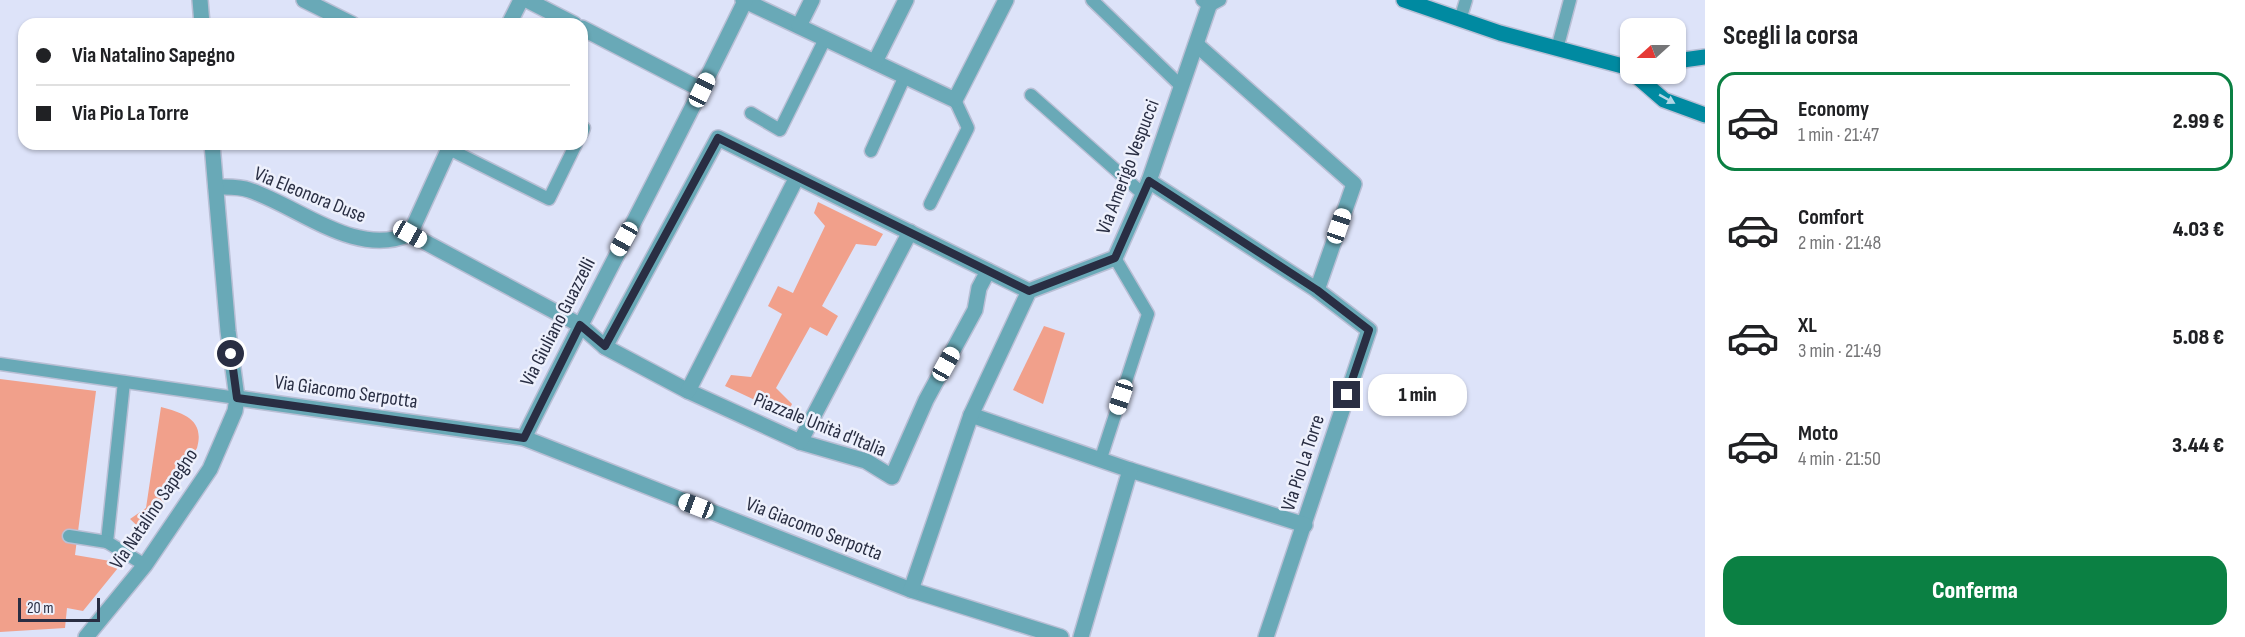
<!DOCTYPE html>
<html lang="it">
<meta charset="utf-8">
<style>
:root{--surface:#fff;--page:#f2f2f2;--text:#202124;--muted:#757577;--line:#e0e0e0;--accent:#0b8043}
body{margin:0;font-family:"Sofia Sans Condensed",sans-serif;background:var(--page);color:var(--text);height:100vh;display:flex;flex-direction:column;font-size:22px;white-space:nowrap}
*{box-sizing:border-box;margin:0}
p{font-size:20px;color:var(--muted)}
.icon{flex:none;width:33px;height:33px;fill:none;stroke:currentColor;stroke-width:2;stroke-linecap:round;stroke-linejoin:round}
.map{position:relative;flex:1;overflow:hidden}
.side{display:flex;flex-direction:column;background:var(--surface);width:540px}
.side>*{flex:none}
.hud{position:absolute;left:18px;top:18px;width:570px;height:132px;border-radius:18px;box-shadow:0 2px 4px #0004;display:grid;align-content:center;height:132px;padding:0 18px;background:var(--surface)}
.needle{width:39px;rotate:249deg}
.controls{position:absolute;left:1620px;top:18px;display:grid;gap:12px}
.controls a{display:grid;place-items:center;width:66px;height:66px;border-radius:12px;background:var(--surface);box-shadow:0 2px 4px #0004;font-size:30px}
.scale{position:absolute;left:18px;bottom:15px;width:82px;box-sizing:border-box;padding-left:6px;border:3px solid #292e43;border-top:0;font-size:16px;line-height:21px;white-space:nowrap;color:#292e43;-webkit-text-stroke:4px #edf0fc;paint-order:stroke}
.end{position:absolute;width:27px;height:27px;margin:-14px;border:8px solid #292e43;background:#fff;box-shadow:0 0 0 3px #fff}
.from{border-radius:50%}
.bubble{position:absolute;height:42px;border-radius:18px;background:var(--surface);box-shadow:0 2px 4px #0004;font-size:20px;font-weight:800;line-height:42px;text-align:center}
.car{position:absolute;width:18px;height:36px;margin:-18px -9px;border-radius:8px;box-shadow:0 0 4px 2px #0007;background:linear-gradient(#fff 24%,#345 0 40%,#fff 0 76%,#345 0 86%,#fff 0)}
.hud b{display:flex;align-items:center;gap:21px;height:57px;font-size:22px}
.hud b+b{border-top:2px solid var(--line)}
.hud i{width:15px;height:15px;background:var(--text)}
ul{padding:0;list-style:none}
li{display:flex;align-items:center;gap:18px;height:99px;margin:0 12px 9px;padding:0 6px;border:3px solid transparent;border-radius:18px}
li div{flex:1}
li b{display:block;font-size:22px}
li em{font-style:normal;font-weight:800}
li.active{border-color:var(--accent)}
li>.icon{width:54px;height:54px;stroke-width:1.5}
h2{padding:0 18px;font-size:27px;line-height:72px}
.button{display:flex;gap:12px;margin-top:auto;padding:12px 18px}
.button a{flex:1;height:69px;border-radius:18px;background:var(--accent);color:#fff;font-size:24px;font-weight:800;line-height:69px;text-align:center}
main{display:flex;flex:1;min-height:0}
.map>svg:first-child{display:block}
</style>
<main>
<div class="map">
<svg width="1705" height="637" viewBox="0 0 1705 637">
<rect width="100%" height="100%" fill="#dde3f9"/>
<g fill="#f1a08b">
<polygon points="818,202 883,234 876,246 856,244 822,306 838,316 827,336 810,327 776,388 792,404 787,415 725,386 731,375 751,377 782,314 768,306 778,286 793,293 825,226 814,213"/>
<polygon points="1044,326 1065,333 1043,404 1013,390"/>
<polygon points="0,379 96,391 75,555 122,563 83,611 67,608 65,628 0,632"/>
<path d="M 161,407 C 184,413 205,420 197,448 L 145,533 L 130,519 L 146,508 Z"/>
</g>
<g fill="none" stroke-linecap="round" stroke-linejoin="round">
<g stroke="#b9bfd5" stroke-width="15">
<g id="service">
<polyline points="1092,0 1182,87"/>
<polyline points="1202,0 1209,6 1220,0"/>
<polyline points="1460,20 1466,0"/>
<polyline points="1557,49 1570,0"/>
<polyline points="1031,95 1143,194"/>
<polyline points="751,113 780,130 825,39"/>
<polyline points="582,127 584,128 582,133"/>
<polyline points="449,149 549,199 576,144"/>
<polyline points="871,151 905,76"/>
<polyline points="930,204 968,128 955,100"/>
<polyline points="0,364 237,398"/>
<polyline points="124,382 107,542 145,565"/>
<polyline points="1101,458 1148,314 1115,258"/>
<polyline points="69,536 107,542"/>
</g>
</g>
<g stroke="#b9bfd5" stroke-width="18">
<g id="minor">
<polyline points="200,0 202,24"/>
<polyline points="304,0 352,24"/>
<polyline points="527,0 574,24"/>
<polyline points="743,0 955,100 1006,0"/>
<polyline points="509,24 521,0"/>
<polyline points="799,26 812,0"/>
<polyline points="582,28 702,90"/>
<polyline points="1197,45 1354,184 1317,290"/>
<polyline points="875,62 906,0"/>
<polyline points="1149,181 1317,290 1369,330 1266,637"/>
<path d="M 216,187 C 226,187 239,186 249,190 C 300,207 355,258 410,234 L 580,325 L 605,347 L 688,391 L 800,442 L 866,461 L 892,477 L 926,400 L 975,310 L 979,288 L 988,271"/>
<polyline points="410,234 451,144"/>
<polyline points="605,347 718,138 1029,291"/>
<polyline points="688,391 797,177"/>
<polyline points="237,398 524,438 911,590 1061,637"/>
<polyline points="971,415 1130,470 1305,525"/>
<path d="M 524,438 C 596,292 674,148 745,1"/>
<polyline points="800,442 910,232"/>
<polyline points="911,590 971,415 1029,291 1115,258 1149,181 1211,0"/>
<polyline points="86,637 145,565 210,469 235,411 237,398 228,331 212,144"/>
<polyline points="1081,637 1130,470"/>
</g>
</g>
<g stroke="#b9bfd5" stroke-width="18">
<g id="secondary">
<polyline points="1404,0 1500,33 1630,68"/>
<polyline points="1676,61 1705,57"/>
<polyline points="1634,74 1664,100 1705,115"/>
</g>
</g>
<use href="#service" stroke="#69a9b7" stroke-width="12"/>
<use href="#minor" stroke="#69a9b7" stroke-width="15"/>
<use href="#secondary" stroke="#008aa1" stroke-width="15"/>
</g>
<defs><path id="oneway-solid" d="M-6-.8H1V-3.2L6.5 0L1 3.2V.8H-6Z" transform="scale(1.5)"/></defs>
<use fill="#b2d6e5" href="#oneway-solid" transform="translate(1667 99) rotate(29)"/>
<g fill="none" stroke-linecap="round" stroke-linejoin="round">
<polyline stroke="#292e43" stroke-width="8" points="231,354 237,398 524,438 580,325 605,346 718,138 1029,291 1115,258 1149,181 1317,290 1369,330 1347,395"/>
</g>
<g text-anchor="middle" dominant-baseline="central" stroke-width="5" stroke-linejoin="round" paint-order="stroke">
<g font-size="20" fill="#292e43" stroke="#edf0fc">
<text transform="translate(1128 167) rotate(-69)">Via Amerigo Vespucci</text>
<text transform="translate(310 195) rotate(22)">Via Eleonora Duse</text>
<text transform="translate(558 322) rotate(-63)">Via Giuliano Guazzelli</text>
<text transform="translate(346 392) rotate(8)">Via Giacomo Serpotta</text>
<text transform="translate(820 425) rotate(22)">Piazzale Unità d'Italia</text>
<text transform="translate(1303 463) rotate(-72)">Via Pio La Torre</text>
<text transform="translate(154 509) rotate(-56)">Via Natalino Sapegno</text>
<text transform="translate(814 529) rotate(21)">Via Giacomo Serpotta</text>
</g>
</g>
</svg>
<div class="controls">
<a><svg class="needle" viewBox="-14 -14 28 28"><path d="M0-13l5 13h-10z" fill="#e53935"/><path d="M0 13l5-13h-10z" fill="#757577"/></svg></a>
</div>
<div class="scale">20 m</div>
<i class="end from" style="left:231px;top:354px"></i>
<i class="end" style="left:1347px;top:395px"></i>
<div class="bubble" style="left:1368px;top:374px;width:99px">1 min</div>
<i class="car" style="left:702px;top:90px;rotate:26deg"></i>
<i class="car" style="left:1339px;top:226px;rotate:19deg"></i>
<i class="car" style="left:410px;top:234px;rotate:119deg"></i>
<i class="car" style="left:624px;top:239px;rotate:209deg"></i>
<i class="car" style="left:946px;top:364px;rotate:29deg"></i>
<i class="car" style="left:1121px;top:397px;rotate:198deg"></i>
<i class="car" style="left:696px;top:506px;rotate:291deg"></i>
<div class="hud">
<b><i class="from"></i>Via Natalino Sapegno</b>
<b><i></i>Via Pio La Torre</b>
</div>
</div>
<section class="side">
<h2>Scegli la corsa</h2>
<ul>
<li class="active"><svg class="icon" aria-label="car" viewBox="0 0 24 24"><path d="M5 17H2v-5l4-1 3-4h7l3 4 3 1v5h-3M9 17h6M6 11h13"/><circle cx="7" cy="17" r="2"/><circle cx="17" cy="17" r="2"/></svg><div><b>Economy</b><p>1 min · 21:47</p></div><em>2.99 €</em></li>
<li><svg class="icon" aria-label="car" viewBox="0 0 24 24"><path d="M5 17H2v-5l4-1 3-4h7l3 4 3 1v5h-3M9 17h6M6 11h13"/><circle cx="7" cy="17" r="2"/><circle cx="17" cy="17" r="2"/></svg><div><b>Comfort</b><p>2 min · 21:48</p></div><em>4.03 €</em></li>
<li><svg class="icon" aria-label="car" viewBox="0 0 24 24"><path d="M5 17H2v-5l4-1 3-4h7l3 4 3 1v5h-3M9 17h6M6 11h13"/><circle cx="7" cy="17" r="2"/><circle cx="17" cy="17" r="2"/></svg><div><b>XL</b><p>3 min · 21:49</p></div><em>5.08 €</em></li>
<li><svg class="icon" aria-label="car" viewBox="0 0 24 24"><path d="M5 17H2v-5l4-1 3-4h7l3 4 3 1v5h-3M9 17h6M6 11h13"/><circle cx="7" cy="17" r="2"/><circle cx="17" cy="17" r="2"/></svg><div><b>Moto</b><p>4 min · 21:50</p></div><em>3.44 €</em></li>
</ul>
<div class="button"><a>Conferma</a></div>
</section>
</main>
